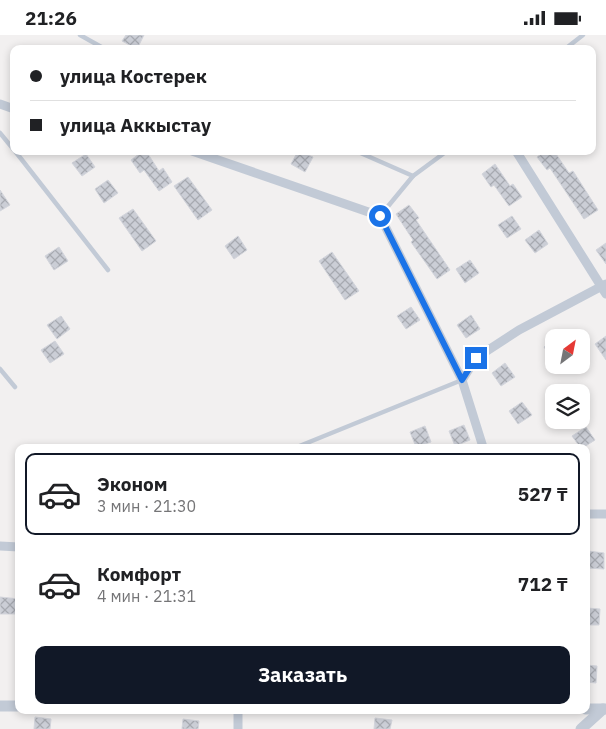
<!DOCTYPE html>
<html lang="ru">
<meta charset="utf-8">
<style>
:root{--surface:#fff;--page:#f2f2f2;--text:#202124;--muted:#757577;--line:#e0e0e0;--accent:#111827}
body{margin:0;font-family:"IBM Plex Sans",sans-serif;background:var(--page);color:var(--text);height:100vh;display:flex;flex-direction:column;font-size:19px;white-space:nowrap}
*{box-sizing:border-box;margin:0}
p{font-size:16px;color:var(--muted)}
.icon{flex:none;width:28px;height:28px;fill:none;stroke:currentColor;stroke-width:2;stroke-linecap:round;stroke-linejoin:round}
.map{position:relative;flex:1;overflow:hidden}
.panel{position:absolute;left:15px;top:409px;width:575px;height:270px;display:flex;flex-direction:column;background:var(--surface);border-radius:10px;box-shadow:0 2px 8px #0003}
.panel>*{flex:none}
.banner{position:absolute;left:10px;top:10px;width:586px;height:110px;border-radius:10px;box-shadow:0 2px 8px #0003;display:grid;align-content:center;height:110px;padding:0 20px;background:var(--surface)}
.needle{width:32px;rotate:32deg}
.tools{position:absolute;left:545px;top:294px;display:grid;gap:10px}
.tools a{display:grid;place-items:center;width:45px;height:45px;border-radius:10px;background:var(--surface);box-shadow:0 2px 8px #0003;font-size:25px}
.end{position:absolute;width:22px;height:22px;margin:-11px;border:6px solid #1a73e8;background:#fff;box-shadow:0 0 0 2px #fff}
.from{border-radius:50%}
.banner b{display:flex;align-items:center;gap:18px;height:48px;font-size:19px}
.banner b+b{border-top:1px solid var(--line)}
.banner i{width:12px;height:12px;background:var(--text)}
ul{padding:9px 0 0;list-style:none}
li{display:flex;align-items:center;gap:15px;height:82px;margin:0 10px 8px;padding:0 10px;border:2px solid transparent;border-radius:10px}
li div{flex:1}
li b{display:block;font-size:19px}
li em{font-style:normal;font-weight:700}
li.on{border-color:var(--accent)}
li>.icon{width:45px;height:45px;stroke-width:1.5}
.primary-button{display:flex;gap:10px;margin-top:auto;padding:10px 20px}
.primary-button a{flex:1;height:58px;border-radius:10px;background:var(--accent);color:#fff;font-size:20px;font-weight:700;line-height:58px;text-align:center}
.status{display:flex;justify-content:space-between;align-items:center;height:35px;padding:0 25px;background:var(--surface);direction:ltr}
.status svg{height:14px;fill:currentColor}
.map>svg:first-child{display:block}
</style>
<div class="status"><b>21:26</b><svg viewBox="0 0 49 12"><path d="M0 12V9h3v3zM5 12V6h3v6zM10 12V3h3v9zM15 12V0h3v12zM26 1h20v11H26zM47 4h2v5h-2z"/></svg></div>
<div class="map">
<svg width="606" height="694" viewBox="0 0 606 694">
<defs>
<pattern id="building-cross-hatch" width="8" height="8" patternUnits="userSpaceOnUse" patternTransform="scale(1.25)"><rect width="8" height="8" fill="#cbced6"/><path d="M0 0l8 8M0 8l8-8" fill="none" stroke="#a7aab1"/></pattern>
</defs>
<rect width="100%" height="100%" fill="#f2f0f0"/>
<g fill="url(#building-cross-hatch)" stroke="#d3d5dc">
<polygon points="126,0 144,0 137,14 122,6"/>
<polygon points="143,116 146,116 159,136 163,133 172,147 159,156 144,135 140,138 131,125"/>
<polygon points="298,116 313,122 305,137 291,129"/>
<polygon points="546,116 554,116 569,138 573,136 598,175 584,184 550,133 547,135 537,122"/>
<polygon points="86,119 95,132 82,141 72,128"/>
<polygon points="495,129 510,151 513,149 522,162 509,171 494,150 491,152 482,139"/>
<polygon points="188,142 212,175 198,185 174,151"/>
<polygon points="108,145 118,158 104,168 95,154"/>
<polygon points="0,155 10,170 0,176"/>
<polygon points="409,170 419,183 416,185 450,235 437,244 411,207 413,205 396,179"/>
<polygon points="133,174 156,206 142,216 119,183"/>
<polygon points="512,181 521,194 507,203 498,190"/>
<polygon points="539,195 548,209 535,218 525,205"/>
<polygon points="238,201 247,215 234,224 225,211"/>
<polygon points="606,208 606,229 596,215"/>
<polygon points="59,212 68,226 54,235 45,221"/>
<polygon points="332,217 359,256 345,265 319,226"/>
<polygon points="470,225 479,238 465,248 456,234"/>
<polygon points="411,272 420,285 406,294 397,281"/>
<polygon points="471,280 480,294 466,303 457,290"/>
<polygon points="61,281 70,294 57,304 47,290"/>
<polygon points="606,301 606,325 595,309"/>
<polygon points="554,305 554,326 544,312"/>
<polygon points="55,306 64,319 50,328 41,315"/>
<polygon points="505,328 515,342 501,351 492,338"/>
<polygon points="522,367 532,380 518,389 509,376"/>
<polygon points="464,390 470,405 455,411 449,396"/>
<polygon points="425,391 431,407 416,412 410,397"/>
<polygon points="586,392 595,405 584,412 580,412 572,401"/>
<polygon points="588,516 604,518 604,534 587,533"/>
<polygon points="0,562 19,564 19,579 0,579"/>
<polygon points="586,573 600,574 599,590 586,590"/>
<polygon points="586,630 597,631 596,648 586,647"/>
<polygon points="35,682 51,684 50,694 34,694"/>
<polygon points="375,683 392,685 390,694 374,694"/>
<polygon points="183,684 199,686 198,694 182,694"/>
</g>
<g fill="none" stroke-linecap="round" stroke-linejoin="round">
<g stroke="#c2cad6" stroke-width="4.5">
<polyline points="80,0 105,14"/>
<polyline points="565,14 583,0"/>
<polyline points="0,98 14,115"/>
<polyline points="15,116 108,235"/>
<polyline points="356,116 413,141 380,181"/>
<polyline points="413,141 447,116"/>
<polyline points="0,334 15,352"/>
<polyline points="297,412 462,345"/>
</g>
<g stroke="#c2cad6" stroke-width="9">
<polyline points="0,69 14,74"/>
<polyline points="192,116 380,181 462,345 483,412"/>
<polyline points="516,116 606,259"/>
<polyline points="462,345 476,323 519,295 606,249"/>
<polyline points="586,479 606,479"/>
<polyline points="0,511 19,512"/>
<polyline points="238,694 238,675"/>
</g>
<g stroke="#c2cad6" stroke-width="11">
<polyline points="0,671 19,671"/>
<polyline points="586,674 606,674"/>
<polyline points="581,694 603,674"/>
</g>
</g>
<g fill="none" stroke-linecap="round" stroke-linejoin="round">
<polyline stroke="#1a73e8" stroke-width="6" points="380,181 462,345 476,323"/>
</g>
</svg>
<div class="tools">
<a><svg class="needle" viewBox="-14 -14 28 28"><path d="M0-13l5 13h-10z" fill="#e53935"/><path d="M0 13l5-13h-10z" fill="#757577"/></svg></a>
<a><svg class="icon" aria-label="layers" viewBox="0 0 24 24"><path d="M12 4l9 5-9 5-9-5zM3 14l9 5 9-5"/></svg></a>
</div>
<i class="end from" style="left:380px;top:181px"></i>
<i class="end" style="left:476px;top:323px"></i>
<div class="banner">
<b><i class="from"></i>улица Костерек</b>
<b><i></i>улица Аккыстау</b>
</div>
<section class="panel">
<ul>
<li class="on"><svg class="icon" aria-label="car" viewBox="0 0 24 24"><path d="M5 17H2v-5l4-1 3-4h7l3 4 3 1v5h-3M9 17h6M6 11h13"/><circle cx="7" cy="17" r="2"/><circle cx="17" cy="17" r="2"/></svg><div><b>Эконом</b><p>3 мин · 21:30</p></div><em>527 ₸</em></li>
<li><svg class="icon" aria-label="car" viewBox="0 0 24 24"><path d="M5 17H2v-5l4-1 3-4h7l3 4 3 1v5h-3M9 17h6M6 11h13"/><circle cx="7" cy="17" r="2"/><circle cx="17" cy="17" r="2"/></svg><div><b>Комфорт</b><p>4 мин · 21:31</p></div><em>712 ₸</em></li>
</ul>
<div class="primary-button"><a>Заказать</a></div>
</section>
</div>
